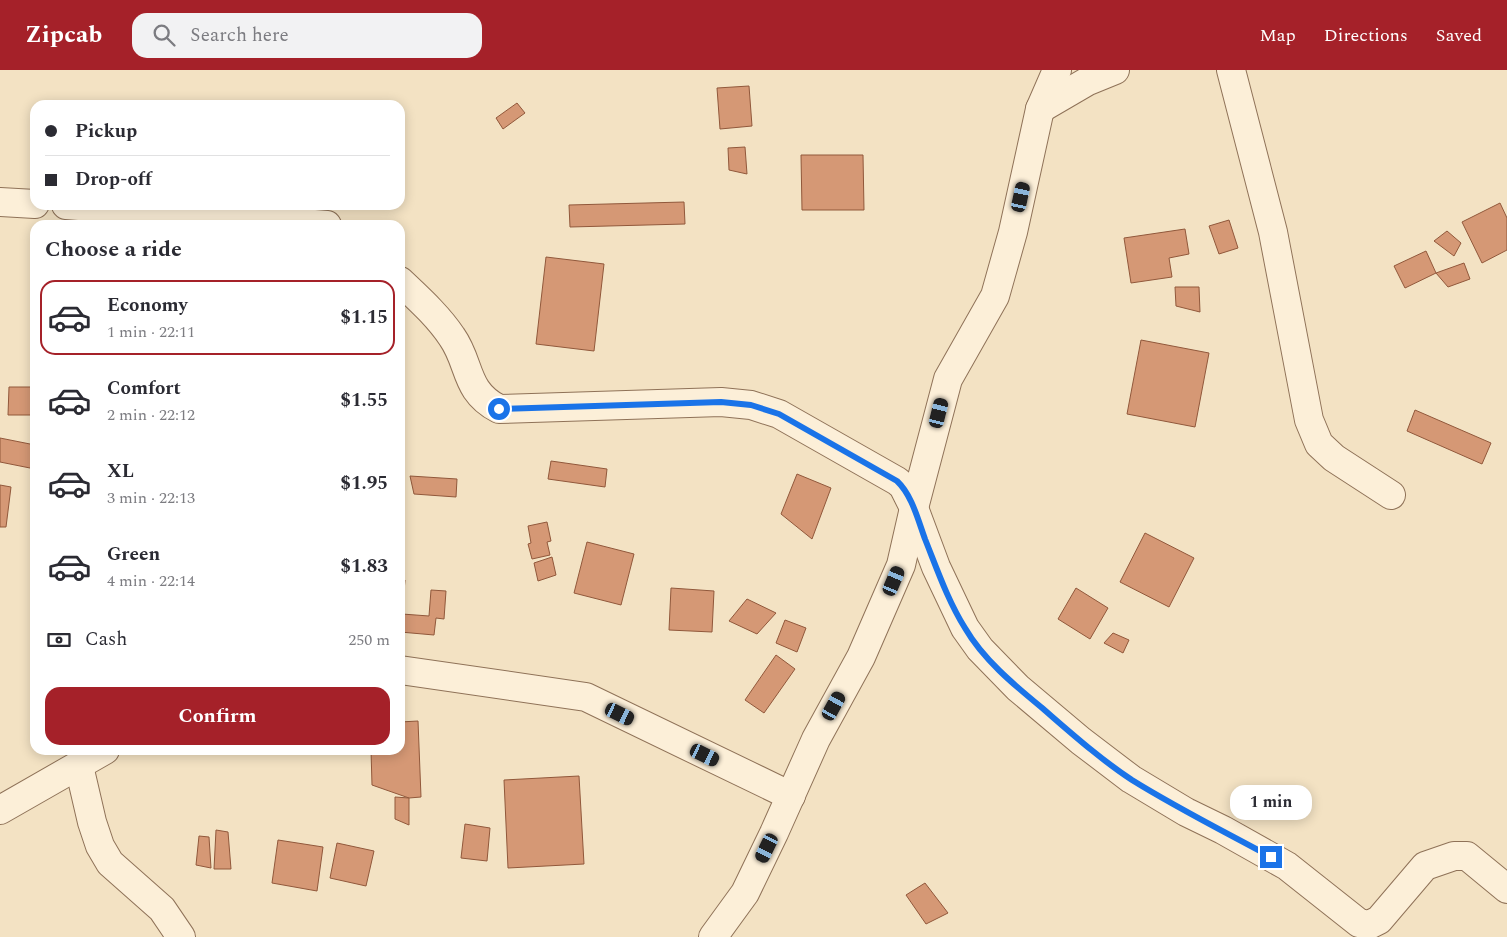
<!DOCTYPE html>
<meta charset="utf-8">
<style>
:root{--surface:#fff;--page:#f2f2f3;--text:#2b2b33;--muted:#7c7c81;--line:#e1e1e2;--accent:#a52129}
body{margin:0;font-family:Spectral,serif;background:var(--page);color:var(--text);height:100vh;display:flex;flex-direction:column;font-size:19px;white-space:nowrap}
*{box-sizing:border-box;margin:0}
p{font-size:16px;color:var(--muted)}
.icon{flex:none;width:28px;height:28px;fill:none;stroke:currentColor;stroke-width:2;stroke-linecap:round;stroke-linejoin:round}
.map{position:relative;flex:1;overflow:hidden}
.drawer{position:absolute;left:30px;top:150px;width:375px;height:535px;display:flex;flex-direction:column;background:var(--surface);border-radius:15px;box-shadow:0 2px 12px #0003}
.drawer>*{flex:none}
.banner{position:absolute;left:30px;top:30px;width:375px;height:110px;border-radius:15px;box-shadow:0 2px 12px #0003;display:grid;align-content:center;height:110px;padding:0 15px;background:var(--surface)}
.end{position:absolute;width:22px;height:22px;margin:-11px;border:6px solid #1a73e8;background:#fff;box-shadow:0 0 0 2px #fff}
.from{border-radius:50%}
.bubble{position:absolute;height:35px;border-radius:15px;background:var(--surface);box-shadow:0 2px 12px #0003;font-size:16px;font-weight:700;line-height:35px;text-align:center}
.car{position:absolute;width:15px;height:30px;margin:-15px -8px;border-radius:6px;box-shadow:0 0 4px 1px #0007;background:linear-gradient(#222 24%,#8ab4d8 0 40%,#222 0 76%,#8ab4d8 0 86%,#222 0)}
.banner b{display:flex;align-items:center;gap:18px;height:48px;font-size:19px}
.banner b+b{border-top:1px solid var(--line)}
.banner i{width:12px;height:12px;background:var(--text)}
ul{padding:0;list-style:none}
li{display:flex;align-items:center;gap:15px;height:75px;margin:0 10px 8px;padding:0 5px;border:2px solid transparent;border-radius:15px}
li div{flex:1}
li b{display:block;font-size:19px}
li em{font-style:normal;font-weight:700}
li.on{border-color:var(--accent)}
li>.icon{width:45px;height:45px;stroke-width:1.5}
h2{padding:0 15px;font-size:22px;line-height:60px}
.pay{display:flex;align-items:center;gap:12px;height:55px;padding:0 15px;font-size:19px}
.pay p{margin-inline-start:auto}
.cta{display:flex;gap:10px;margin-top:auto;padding:10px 15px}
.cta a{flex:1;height:58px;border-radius:15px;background:var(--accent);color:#fff;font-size:20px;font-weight:700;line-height:58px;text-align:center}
header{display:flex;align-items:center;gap:30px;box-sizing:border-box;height:70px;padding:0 25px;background:var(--accent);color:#fff}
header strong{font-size:24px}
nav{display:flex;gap:28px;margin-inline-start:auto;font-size:18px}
.search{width:350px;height:45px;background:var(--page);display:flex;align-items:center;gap:12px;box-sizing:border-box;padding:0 18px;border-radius:15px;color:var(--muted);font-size:19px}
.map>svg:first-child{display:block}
</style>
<header>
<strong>Zipcab</strong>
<div class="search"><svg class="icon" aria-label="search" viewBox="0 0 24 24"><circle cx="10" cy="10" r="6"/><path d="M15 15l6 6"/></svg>Search here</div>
<nav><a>Map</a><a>Directions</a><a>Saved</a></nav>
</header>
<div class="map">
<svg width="1507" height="867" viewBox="0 0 1507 867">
<rect width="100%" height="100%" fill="#f3e2c3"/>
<g fill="#d59875" stroke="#91583b">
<polygon points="749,16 752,56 720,59 717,18"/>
<polygon points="517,33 525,43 503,59 496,48"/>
<polygon points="745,77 747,104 729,100 728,78"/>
<polygon points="801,85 863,85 864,140 802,140"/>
<polygon points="684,132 685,154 570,157 569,135"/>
<polygon points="1500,133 1507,148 1507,180 1482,193 1462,152"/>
<polygon points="1229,150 1238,178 1219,184 1209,156"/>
<polygon points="1185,159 1189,184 1169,188 1172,207 1131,213 1124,168"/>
<polygon points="1447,161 1461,173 1454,186 1434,171"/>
<polygon points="1426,181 1436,203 1405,218 1394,196"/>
<polygon points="546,187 604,194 594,281 536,274"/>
<polygon points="1464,193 1470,209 1448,217 1436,203"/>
<polygon points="1175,217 1199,217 1200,242 1176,236"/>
<polygon points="1141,270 1209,283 1195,357 1127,344"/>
<polygon points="9,317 34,317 35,345 8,345"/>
<polygon points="1415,340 1491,373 1482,394 1407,361"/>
<polygon points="0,368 35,375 35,399 0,392"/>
<polygon points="551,391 607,399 605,417 548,409"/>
<polygon points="797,404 831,418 812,469 781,444"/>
<polygon points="410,406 457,409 456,427 414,424"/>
<polygon points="0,415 11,417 6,457 0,457"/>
<polygon points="547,452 551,471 547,472 550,485 532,489 528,474 531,473 528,456"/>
<polygon points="1145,463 1194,488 1169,537 1120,512"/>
<polygon points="587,472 634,484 621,535 574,523"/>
<polygon points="552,487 556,505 538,511 534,493"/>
<polygon points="400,510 405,510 402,544 429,546 431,520 446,521 444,549 436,548 434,565 400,562"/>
<polygon points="671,518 714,521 712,562 669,560"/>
<polygon points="1076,518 1108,538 1090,569 1058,549"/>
<polygon points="747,529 776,543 757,564 729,551"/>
<polygon points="785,550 806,558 797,582 776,573"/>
<polygon points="1113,563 1129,570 1123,583 1104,573"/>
<polygon points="776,585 795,599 764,643 745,630"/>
<polygon points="418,651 421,727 409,728 372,715 371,680 400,680 400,652"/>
<polygon points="579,706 584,794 508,798 504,710"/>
<polygon points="395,727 409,728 409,755 395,749"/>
<polygon points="465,754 490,758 487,791 461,788"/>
<polygon points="216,760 228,762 231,799 214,799"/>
<polygon points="199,766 209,767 211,798 196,795"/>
<polygon points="278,770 323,777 317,821 272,813"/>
<polygon points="337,773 374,781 366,816 330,808"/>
<polygon points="925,813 948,843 926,854 906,825"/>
</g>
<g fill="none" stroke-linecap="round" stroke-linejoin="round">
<g stroke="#8f7258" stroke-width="30">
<g id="minor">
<polyline points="1231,0 1273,162 1309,350 1319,374 1334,388 1391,425"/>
<polyline points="1040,39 1088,11 1115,0"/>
<polyline points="0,132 35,134"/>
<polyline points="66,135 327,155"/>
<path d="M 400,211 C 419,229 438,246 452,267 C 471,294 464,321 499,339 L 721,332 L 751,335 L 779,344 L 897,411 L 903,416 L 914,438 L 936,497 L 965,558 L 980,579 L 1018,618 L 1081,671 L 1131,709 L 1186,742 L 1223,760 L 1287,796 L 1359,853 L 1369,855 L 1379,850 L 1425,796 L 1454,786 L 1467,786 L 1507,819"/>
<polyline points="400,600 586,627 791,726"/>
<polyline points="79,696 92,752 100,776 110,793 162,839 181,867"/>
<polyline points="0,740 105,680"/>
<polyline points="713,867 745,823 774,763 816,669 861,587 901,495 914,438 948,309 995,226 1013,162 1040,39 1057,0"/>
</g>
</g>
<use href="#minor" stroke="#fcefd8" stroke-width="28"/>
</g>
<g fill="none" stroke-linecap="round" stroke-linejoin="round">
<path stroke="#1a73e8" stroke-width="6" d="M 499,339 L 721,332 L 751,335 L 779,344 L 897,411 C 912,425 918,450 925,469 C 937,499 948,531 965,558 C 983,589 1013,614 1041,637 C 1070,662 1100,689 1132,710 C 1177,738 1225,762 1271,787"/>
</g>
</svg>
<i class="end from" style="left:499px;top:339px"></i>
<i class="end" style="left:1271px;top:787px"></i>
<div class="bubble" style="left:1230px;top:715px;width:82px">1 min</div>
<i class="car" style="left:1021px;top:127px;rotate:12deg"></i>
<i class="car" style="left:939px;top:343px;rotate:14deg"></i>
<i class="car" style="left:894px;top:511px;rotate:23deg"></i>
<i class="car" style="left:834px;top:636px;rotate:29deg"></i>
<i class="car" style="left:620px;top:644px;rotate:116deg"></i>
<i class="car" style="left:705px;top:685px;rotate:116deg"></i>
<i class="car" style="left:767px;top:778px;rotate:206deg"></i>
<div class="banner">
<b><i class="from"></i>Pickup</b>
<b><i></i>Drop-off</b>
</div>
<section class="drawer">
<h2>Choose a ride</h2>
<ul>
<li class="on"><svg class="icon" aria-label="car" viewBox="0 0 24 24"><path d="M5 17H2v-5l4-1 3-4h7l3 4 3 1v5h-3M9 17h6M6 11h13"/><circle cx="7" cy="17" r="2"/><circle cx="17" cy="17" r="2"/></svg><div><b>Economy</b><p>1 min · 22:11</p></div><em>$1.15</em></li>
<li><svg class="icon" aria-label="car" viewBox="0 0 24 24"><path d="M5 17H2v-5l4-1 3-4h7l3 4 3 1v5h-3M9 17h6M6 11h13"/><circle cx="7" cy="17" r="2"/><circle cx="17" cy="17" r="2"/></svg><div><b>Comfort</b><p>2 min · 22:12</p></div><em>$1.55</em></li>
<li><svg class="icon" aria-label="car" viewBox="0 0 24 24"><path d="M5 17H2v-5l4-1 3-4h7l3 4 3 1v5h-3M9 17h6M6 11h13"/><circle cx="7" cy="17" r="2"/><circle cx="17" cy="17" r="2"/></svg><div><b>XL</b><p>3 min · 22:13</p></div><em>$1.95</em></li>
<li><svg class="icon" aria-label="car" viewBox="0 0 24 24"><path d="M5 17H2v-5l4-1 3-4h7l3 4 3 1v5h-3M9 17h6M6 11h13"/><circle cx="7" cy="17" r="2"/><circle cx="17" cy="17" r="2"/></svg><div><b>Green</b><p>4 min · 22:14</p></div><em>$1.83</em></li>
</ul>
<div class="pay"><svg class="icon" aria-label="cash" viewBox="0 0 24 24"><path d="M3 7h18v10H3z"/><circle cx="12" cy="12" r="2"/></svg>Cash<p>250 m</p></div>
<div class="cta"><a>Confirm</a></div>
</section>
</div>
